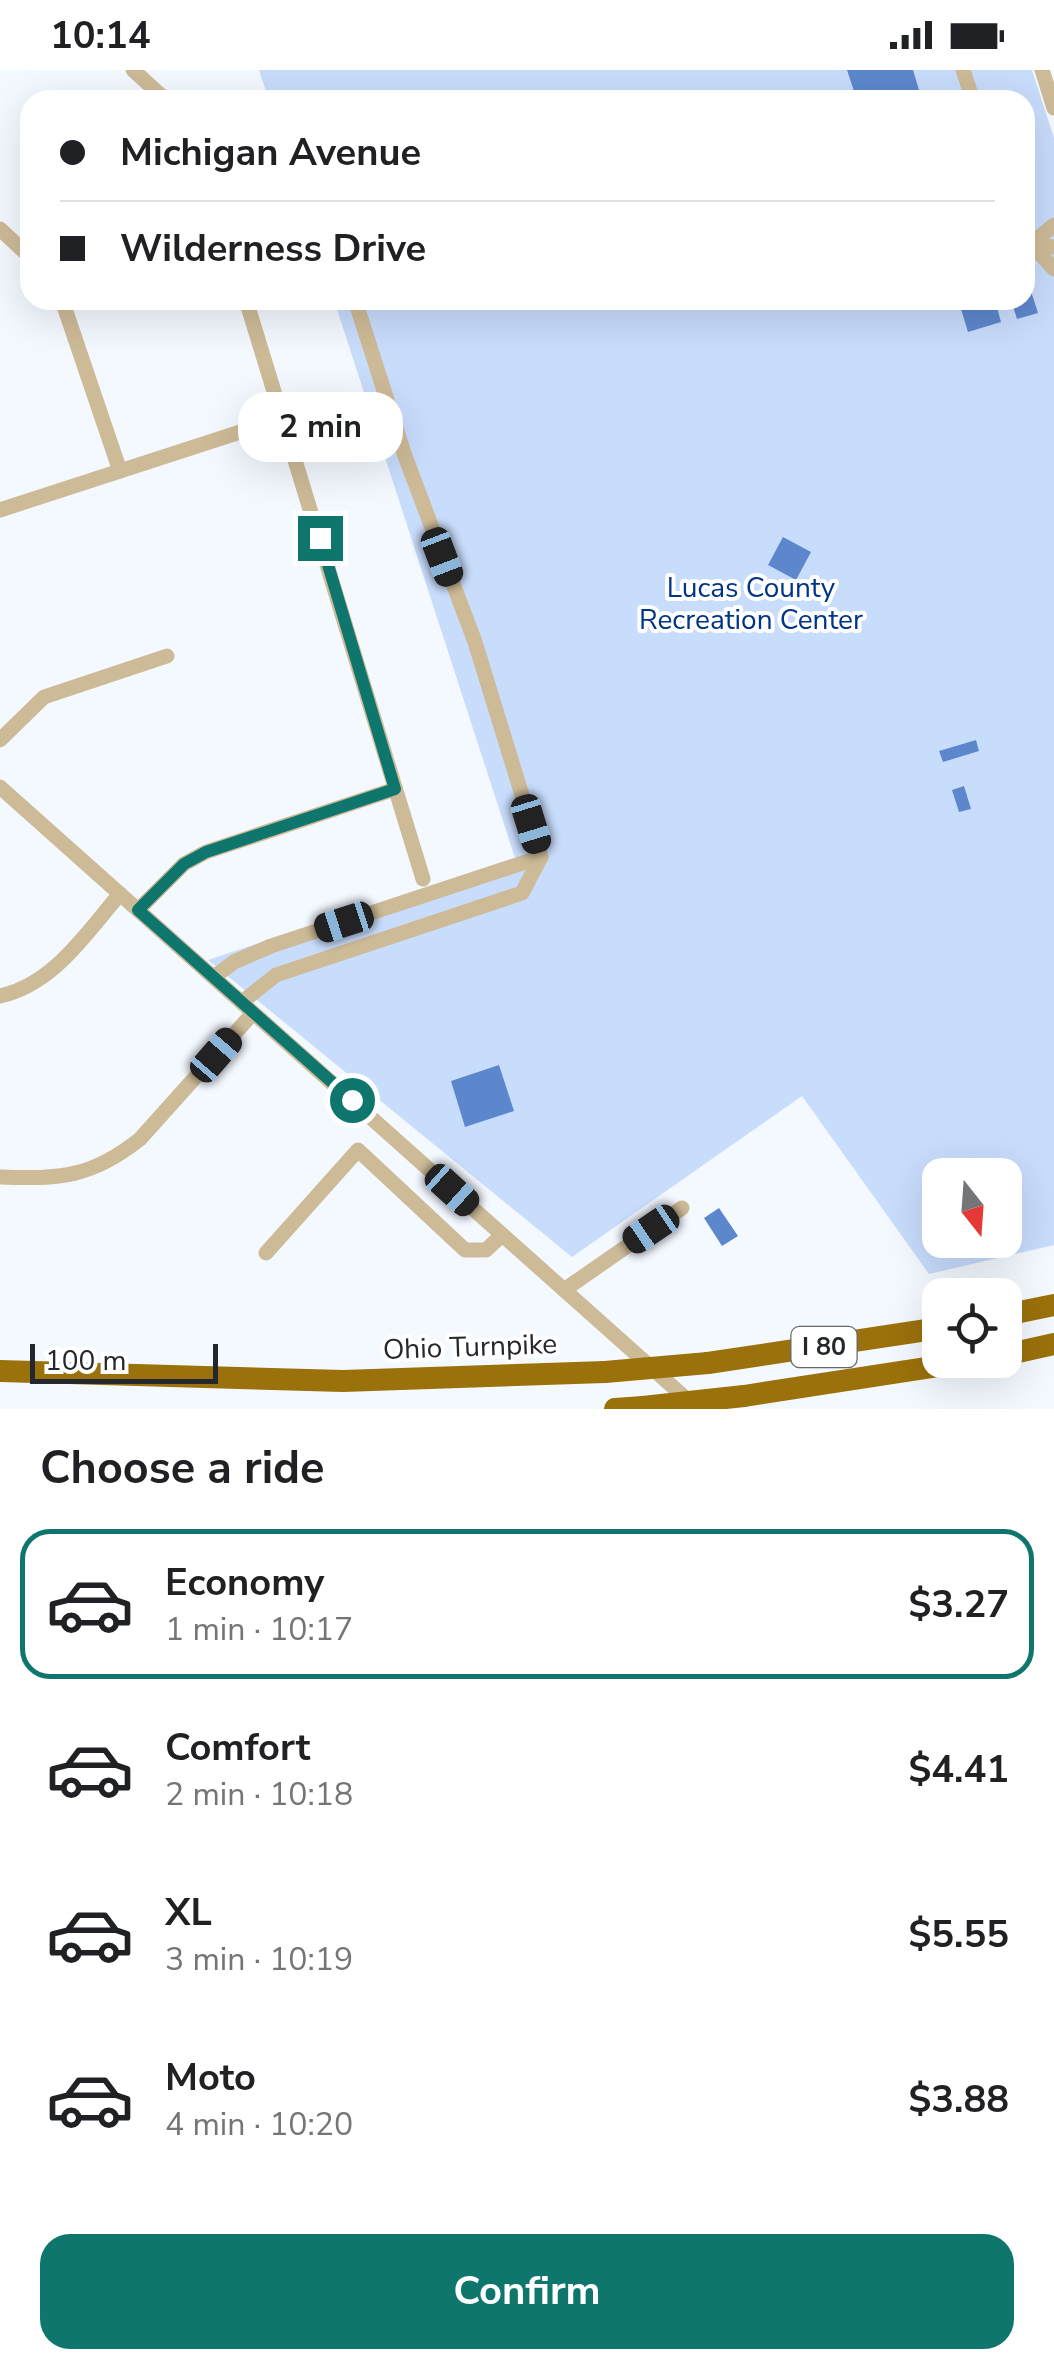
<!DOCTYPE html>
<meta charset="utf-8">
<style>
:root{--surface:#fff;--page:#f2f2f2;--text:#202124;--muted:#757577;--line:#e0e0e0;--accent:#0f766e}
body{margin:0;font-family:"Nunito Sans",sans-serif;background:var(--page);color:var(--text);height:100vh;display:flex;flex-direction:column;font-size:38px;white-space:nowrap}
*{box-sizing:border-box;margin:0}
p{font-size:32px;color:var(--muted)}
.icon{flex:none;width:55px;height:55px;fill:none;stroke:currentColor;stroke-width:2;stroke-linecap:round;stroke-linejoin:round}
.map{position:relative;height:1339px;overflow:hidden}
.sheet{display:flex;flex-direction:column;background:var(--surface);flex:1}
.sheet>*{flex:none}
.banner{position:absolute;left:20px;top:20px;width:1015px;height:220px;border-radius:30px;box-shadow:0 10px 40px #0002;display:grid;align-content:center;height:220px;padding:0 40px;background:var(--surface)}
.needle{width:65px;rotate:163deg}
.tools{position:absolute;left:922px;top:1088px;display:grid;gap:20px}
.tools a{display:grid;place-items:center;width:100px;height:100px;border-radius:20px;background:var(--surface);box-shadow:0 10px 40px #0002;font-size:50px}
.scale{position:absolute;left:30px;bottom:25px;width:188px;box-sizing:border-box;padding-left:10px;border:5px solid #24272d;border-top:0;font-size:28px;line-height:35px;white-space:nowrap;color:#24272d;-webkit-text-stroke:8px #fff;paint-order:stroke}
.end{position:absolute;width:45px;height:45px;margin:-22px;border:12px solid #0f766e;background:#fff;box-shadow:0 0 0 5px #fff}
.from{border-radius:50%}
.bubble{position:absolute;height:70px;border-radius:30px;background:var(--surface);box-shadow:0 10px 40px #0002;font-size:32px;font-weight:700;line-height:70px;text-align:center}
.car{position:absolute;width:30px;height:60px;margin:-30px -15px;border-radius:12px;box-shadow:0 0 8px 2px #0007;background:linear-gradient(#222 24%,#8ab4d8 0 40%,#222 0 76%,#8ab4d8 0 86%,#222 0)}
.banner b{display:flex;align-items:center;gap:35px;height:95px;font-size:38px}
.banner b+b{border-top:2px solid var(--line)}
.banner i{width:25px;height:25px;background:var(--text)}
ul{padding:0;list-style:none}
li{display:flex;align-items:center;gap:30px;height:150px;margin:0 20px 15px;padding:0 20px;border:5px solid transparent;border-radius:30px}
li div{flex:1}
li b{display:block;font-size:38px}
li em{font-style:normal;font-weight:700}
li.active{border-color:var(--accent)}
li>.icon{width:90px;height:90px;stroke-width:1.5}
h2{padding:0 40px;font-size:45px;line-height:120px}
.primary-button{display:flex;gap:20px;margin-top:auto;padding:20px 40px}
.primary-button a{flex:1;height:115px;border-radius:30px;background:var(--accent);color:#fff;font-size:40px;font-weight:700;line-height:115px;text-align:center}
.status{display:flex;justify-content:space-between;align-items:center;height:70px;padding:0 50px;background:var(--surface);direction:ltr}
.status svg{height:28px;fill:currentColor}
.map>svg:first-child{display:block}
</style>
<div class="status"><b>10:14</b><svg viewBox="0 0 49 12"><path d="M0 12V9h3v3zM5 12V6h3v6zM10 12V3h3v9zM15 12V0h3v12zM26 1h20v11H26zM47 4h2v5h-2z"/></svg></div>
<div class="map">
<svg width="1054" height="1339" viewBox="0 0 1054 1339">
<rect width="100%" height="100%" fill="#f4f8ff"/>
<path fill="#c8dcfc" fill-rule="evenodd" d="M 259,0 L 1032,0 L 1054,68 L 1054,1175 L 929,1204 L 802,1026 L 572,1187 L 208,890 L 515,788 L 334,230 L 1025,230 L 1025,30 L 269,30 ZM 940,1105 L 1005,1105 L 1005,1170 L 940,1170 Z"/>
<g fill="#5d87cd">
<polygon points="847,0 913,0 922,30 857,30"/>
<polygon points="1029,215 1038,243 1017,249 1011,230 1025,230 1025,217"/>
<polygon points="995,230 1001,252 968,262 961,239"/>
<polygon points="783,467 811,482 796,510 768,495"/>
<polygon points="976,670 979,681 943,692 939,681"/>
<polygon points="964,716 971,739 959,742 952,720"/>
<polygon points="499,995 514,1041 465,1057 451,1011"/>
<polygon points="719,1138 738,1166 722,1176 704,1148"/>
</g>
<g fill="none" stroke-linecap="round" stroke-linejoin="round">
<g stroke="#cdba97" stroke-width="15">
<polyline points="133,0 166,30"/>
<polyline points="963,0 973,30"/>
<polyline points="1042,0 1054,38"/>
<polyline points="1054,155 1031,174 1054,177"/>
<polyline points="1025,158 1031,174 1054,199"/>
<polyline points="0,159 30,187"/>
<polyline points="62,230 120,401"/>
<polyline points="246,230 423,809"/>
<polyline points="0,440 283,348"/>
<polyline points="0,670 44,627 167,586"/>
<polyline points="0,717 691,1333"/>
<polyline points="138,840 184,794 206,782 395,719"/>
<polyline points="214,907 234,892 271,876 541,787"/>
<path d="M 0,926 C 54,914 86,863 120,824"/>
<polyline points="242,932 276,905 522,823 541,787 475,572 405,386 355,230"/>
<path d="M 0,1107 C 60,1109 91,1108 140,1069 L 253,943"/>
<polyline points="266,1183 358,1080 465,1180 486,1180 502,1165"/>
<polyline points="564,1220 682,1138"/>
</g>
<g stroke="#9b710b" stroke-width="22">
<polyline points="1005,1245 1054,1235"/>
<polyline points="1005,1285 1054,1274"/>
<polyline points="708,1293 940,1258"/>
<polyline points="0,1301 343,1311 605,1302"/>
<polyline points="744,1326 978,1290"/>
<polyline points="615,1339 643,1337"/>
</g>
<g stroke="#9b710b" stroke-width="22">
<polyline points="605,1302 708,1293"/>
<polyline points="643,1337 744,1326"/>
</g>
</g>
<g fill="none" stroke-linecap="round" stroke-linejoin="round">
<polyline stroke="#0f766e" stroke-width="12" points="320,468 395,719 206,782 184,794 138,840 352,1030"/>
</g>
<g text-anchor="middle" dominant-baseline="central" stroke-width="8" stroke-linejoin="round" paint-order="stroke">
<rect fill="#fff" stroke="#66686c" stroke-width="2.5" x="791.5" y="1257" width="65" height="40" rx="8"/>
<g font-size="25" font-weight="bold" fill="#24272d">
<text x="824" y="1277">I 80</text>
</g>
<g font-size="28" fill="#003485" stroke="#fff">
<text x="751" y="518">Lucas County<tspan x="751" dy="32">Recreation Center</tspan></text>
</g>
<g font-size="28" fill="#24272d" stroke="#fff">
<text transform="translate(470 1277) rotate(-2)">Ohio Turnpike</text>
</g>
</g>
</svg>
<div class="tools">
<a><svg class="needle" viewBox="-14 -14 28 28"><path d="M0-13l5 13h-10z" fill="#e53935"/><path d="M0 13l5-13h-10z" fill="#757577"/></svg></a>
<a><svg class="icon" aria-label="locate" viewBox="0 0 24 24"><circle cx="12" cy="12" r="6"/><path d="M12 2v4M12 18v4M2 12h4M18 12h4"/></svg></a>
</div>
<div class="scale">100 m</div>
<i class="end from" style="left:352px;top:1030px"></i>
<i class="end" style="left:320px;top:468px"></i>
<div class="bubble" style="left:238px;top:322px;width:165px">2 min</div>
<i class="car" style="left:442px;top:487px;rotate:159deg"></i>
<i class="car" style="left:531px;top:754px;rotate:163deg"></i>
<i class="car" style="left:344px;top:852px;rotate:252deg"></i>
<i class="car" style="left:216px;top:985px;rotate:41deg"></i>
<i class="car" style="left:452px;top:1120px;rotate:132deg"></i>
<i class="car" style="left:651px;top:1159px;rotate:236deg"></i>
<div class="banner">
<b><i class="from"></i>Michigan Avenue</b>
<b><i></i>Wilderness Drive</b>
</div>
</div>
<section class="sheet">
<h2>Choose a ride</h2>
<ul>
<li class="active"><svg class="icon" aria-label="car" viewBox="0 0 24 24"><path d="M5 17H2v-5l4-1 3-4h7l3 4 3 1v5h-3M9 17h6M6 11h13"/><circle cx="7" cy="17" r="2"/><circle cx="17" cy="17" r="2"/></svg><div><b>Economy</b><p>1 min · 10:17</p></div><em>$3.27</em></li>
<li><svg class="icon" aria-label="car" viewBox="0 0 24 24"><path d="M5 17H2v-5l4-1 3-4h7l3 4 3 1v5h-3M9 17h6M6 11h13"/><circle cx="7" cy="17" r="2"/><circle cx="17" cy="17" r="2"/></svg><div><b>Comfort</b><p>2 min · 10:18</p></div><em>$4.41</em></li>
<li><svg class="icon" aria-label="car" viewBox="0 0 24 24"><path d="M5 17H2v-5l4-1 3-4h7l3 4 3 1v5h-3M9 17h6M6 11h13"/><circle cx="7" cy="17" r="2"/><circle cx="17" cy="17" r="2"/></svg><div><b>XL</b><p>3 min · 10:19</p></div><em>$5.55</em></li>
<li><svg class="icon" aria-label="car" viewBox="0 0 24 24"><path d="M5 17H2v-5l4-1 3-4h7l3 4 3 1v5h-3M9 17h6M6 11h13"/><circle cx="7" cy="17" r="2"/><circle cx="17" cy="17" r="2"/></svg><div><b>Moto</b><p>4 min · 10:20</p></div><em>$3.88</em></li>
</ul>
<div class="primary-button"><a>Confirm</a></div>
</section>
